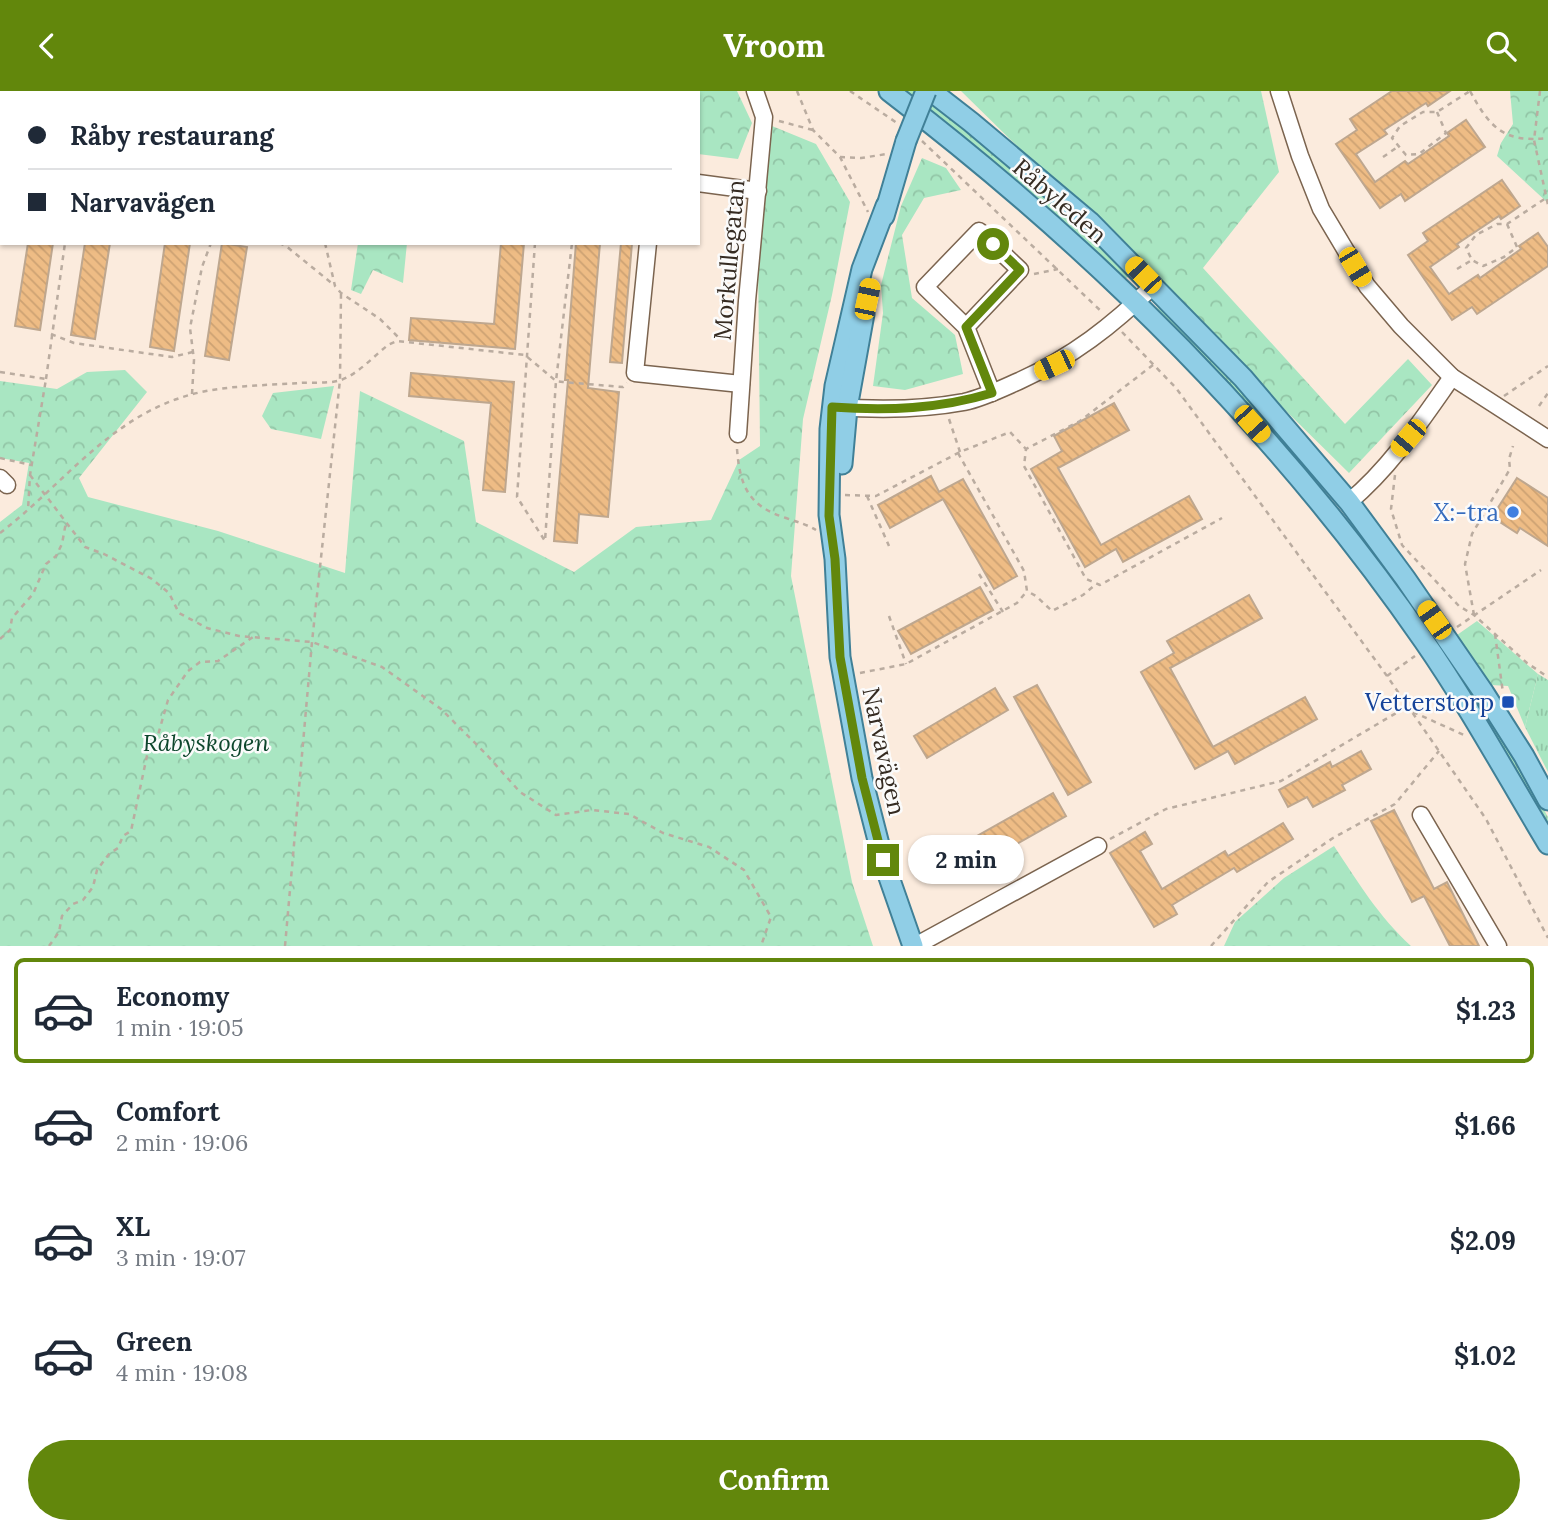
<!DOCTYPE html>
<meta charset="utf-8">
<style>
:root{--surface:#fff;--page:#f6f6f7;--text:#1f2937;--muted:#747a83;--line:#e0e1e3;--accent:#62870c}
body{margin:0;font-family:Lora,serif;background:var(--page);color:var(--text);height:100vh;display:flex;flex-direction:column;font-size:26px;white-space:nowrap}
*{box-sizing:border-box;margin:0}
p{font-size:23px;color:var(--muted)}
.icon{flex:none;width:38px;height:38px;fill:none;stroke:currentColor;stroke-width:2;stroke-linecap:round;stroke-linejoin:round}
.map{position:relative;height:855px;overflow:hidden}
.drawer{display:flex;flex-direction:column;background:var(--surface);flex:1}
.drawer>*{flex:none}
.top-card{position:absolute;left:0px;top:0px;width:700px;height:154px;box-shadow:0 2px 5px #0004;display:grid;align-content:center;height:154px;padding:0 28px;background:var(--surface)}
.end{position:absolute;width:32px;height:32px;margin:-16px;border:9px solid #62870c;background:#fff;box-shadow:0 0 0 4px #fff}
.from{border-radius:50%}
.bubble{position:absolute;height:49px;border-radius:24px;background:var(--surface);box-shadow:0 2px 5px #0004;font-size:23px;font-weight:700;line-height:49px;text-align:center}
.car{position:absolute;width:21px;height:42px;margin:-21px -10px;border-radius:9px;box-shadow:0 0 5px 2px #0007;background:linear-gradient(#f5c518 24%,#345 0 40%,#f5c518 0 76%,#345 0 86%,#f5c518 0)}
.top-card b{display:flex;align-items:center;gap:24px;height:66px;font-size:26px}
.top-card b+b{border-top:2px solid var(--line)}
.top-card i{width:18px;height:18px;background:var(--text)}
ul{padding:12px 0 0;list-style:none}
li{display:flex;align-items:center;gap:21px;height:105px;margin:0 14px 10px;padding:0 14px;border:4px solid transparent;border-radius:10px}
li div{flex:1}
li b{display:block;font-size:26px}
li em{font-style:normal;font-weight:700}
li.on{border-color:var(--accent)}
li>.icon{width:63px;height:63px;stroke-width:1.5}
.button{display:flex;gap:14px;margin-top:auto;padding:14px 28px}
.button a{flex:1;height:80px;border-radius:42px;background:var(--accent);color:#fff;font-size:28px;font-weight:700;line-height:80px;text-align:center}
header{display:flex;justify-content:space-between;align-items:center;height:91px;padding:0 28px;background:var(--accent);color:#fff;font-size:32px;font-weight:700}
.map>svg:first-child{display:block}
</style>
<header><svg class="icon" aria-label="back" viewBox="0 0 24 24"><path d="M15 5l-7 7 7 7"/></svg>Vroom<svg class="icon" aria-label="search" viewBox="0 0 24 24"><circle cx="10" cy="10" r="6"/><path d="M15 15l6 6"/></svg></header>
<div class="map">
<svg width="1548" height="855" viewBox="0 0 1548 855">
<defs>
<pattern id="grass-tufts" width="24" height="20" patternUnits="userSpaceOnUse" patternTransform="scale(1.75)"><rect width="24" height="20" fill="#a9e6c2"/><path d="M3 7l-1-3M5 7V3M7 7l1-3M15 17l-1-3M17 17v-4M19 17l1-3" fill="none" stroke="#92c5a6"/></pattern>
<pattern id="forest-crowns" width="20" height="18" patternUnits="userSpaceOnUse" patternTransform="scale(1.75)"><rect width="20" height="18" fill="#a9e6c2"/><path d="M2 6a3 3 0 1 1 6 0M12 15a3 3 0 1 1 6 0" fill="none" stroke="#92c5a6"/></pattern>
<pattern id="building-back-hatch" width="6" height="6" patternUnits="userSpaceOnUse" patternTransform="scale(1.75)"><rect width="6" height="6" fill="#eebc85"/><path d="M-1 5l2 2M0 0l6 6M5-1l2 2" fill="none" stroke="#cda273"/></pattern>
</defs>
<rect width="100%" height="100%" fill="#fbebdd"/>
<g fill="url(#grass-tufts)">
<polygon points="899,0 920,0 1094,146 1130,183 1128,186 1124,188 1025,100"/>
<polygon points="1155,215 1164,221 1215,274 1238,292 1294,357 1290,358 1268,338"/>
<polygon points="1359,443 1363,444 1403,497 1514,665 1548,726 1548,740 1357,446"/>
<polygon points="1538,583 1548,589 1548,681 1525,636"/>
</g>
<g fill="url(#forest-crowns)">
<polygon points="649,0 737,0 752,32 738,68 698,63 698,2 649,2"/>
<polygon points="961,0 1261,0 1279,81 1203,177 1345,333 1408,268 1432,294 1349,382"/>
<polygon points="1510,0 1548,0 1548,112 1497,65 1501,52 1513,33"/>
<polygon points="772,35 816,53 850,111 832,204 803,328 791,485 852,791 873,855 0,855 0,431 22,414 29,372 0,367 0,290 57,298 87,281 125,279 147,301 79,387 88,406 218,440 345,482 360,300 464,350 476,431 574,481 636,436 711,429 739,369 760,355 758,166"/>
<polygon points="922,67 946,77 961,99 924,107 902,144 912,207 955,244 963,283 905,299 873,295 883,222 881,194 901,115"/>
<polygon points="358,152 407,152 403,192 373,179 361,203 351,199"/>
<polygon points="334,295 321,348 271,338 262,325 273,302"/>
<polygon points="1477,530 1538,583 1525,636 1508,595 1491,594 1457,544"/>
<path d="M 1334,755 C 1358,791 1379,826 1411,855 L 1224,855 L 1235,831 L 1284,787 Z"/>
</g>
<g fill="url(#building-back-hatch)" stroke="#bea78f" stroke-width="2">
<polygon points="1392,0 1450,0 1428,15 1426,12 1384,39 1387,43 1356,63 1375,91 1405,70 1408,73 1449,45 1447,42 1466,29 1485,56 1405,110 1401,103 1380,117 1336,53 1357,39 1350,28"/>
<polygon points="1502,89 1520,115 1501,128 1499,125 1457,153 1459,156 1430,176 1449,203 1478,184 1480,187 1521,158 1519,155 1538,142 1548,156 1548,175 1477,223 1472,216 1452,229 1408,164 1428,150 1423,142"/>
<polygon points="28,152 53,152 40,239 15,235"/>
<polygon points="85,152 110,152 95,248 71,244"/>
<polygon points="165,152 190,152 174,260 150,256"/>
<polygon points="222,152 247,156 229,269 205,265"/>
<polygon points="501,152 524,152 515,258 409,249 411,227 494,233"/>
<polygon points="576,152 600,152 588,297 619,301 608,426 579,423 577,452 554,450 568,289 565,289"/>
<polygon points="621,152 632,152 622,272 610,271"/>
<polygon points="411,282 514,291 505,401 483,399 491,312 409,305"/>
<polygon points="1114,312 1129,339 1058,377 1101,454 1189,405 1202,428 1123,471 1116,458 1085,476 1031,378 1062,360 1054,345"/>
<polygon points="931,385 939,401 963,388 1017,485 994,498 943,408 890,437 878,414"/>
<polygon points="1517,387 1548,407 1548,455 1520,437 1517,442 1492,426"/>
<polygon points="980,496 993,519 911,563 898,540"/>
<polygon points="1249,504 1262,527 1170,577 1213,656 1305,606 1317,628 1235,673 1228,660 1195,678 1141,581 1174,562 1167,550"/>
<polygon points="1037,594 1091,691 1068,704 1014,606"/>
<polygon points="995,597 1008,619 927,667 914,645"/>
<polygon points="1361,660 1371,678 1342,694 1345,699 1313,716 1307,706 1288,716 1279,699 1330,671 1332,676"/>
<polygon points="1053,702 1066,725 960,785 947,762"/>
<polygon points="1394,719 1434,798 1447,791 1479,855 1450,855 1424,805 1412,811 1371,730"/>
<polygon points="1283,732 1293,748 1237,781 1234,777 1172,814 1177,823 1154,836 1110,762 1145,741 1152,753 1140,760 1162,798 1225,760 1228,765"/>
</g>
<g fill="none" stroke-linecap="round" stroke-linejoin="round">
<g stroke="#7b644f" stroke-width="19">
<g id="minor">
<polyline points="1279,0 1300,65 1321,118 1367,195 1401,235 1452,286 1548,348"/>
<polyline points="14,2 14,0"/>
<polyline points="698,92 758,100"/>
<polyline points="648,152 635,282 741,293"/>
<polyline points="966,236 925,196 979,140 1020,179 966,236 992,302"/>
<path d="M 836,316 C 879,319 921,319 964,311 C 983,307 1001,298 1019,290 C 1072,266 1112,235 1154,194"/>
<polyline points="738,343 747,210 764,26 755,0"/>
<polyline points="0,387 7,394"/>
<path d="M 1349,411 C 1391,376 1421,330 1452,286"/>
<polyline points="1421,724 1498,855"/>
<polyline points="915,855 1098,755"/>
</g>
</g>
<g stroke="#408097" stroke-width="23">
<g id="major">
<path d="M 889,0 C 1093,156 1278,339 1424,550 C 1469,615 1507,685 1548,753"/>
<polyline points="931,0 971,31 1090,131 1243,287 1349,411 1405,487 1484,602 1524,665 1548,709"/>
<polyline points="886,115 862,178 835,295 830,338 829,424 835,468 840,566 862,687 883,769 913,855"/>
<polyline points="884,125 906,50"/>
<polyline points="842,373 847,317 864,223"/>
</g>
</g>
<g stroke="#baaca0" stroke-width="2.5" stroke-dasharray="5 5" stroke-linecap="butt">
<polyline points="299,0 299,2"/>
<polyline points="797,0 813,39 840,66 868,121"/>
<polyline points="850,0 897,32"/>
<path d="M 1470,0 C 1490,37 1504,52 1548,47"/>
<polyline points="1540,0 1534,49 1548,114"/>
<polyline points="130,2 130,0"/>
<polyline points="219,2 219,0"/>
<polyline points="550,2 551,0"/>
<polyline points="584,2 584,0"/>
<polyline points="1437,21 1446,42 1419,63 1406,64 1392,47 1400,35 1423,21 1437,21 1470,0"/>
<polyline points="779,30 813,39"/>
<polyline points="922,50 1103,222"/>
<polyline points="840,66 861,67 887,63"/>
<polyline points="1383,66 1399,55"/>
<polyline points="0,109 2,109"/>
<polyline points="1507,133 1517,156 1504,166 1483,175 1472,169 1466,157 1476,144 1497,133 1507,133 1546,107"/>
<polyline points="279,152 286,155 334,194"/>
<polyline points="325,152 335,195 341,202 380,228 398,246 397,250"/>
<polyline points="535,152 517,406 545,450 556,290 572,152"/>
<polyline points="1457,178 1472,169"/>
<polyline points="1034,183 1058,178"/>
<polyline points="1122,241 1176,297 1387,585 1486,728 1548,847"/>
<polyline points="51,243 74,252 172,266 193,261"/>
<polyline points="1153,274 1080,330 1026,358 1024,375 1086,488 1100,494 1222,427"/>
<polyline points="0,281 46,288 30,384 28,419"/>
<polyline points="46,288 65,152"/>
<polyline points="192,303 194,269 190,237 202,176 211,152"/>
<polyline points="1504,305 1548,275"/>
<polyline points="1539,315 1548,302"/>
<polyline points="949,328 960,361"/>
<path d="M 737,358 C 740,395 748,415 786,427 C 797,431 806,433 816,439"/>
<polyline points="958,362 1024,480 1027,500 1036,505 1052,520 1083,504 1096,493"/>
<polyline points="0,367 31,374"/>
<polyline points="30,384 85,456 104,463 152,488 169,502 179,522 207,537 239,545 312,551 382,576 441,618 486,663 520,701 556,724 592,719 629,723 663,742 709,756 744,779 771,826 761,855"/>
<polyline points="1395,384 1391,418 1402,454 1459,515 1474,524 1527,572 1548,586"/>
<polyline points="845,404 876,405 960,361 1010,341 1026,358"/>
<polyline points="867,405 889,455"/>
<path d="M 0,442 C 59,397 105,333 177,308 C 215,294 259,295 299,292 C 311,291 329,293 341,289 C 358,283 374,265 388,254 L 397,250 L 525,264 L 556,290 L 563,291 L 623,296 L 627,292"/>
<polyline points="979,483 1003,521"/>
<polyline points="1474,524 1465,473 1472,443 1510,378 1509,368 1513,355"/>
<polyline points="889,525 906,573"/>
<polyline points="1457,536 1541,479"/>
<polyline points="1495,543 1503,602"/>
<polyline points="0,548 10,539 12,527 33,503 46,473 56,465 62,453 66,431"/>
<polyline points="860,582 906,573 1017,512 1027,500"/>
<polyline points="1387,585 1415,565"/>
<polyline points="1413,621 1464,644"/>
<polyline points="1110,748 1166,718 1281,690 1408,615"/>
<polyline points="49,855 59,841 62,825 73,813 83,809 93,796 97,779 109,763 118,757 123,745 131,740 148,660 158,644 168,609 188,580 200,571 218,570 253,546"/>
<polyline points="285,855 312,551 340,289 341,202"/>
<polyline points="1211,855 1268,791 1333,747 1395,713 1439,660"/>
</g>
<use href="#minor" stroke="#fff" stroke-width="16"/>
<use href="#major" stroke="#90cee6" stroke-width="19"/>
<g stroke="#408097" stroke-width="23" stroke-linecap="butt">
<polyline id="major-bridge" points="906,50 926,0"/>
</g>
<use href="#major-bridge" stroke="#90cee6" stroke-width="19"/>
</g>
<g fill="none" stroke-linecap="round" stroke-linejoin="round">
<path stroke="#62870c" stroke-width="9" d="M 883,769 L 862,687 L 840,566 L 835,468 L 829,425 L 832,316 C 887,320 939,318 992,302 L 966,236 L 1020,179 L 993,153"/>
</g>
<circle fill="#3f7fe0" stroke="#fbfbfb" stroke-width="2.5" cx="1513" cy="421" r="7"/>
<rect fill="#1a4fb4" stroke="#fbfbfb" stroke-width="2.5" x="1501" y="604" width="14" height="14" rx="3.5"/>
<g text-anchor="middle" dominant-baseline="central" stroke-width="5" stroke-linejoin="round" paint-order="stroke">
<g font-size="24" fill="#352b22" stroke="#fbfbfb">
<text transform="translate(1060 110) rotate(41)">Råbyleden</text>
<text transform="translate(729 169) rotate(-85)">Morkullegatan</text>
<text transform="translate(884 660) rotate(78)">Narvavägen</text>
</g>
<g font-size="24" fill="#366cbe" stroke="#fbfbfb" text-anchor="end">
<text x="1499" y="421">X:-tra</text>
</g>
<g font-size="24" fill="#164399" stroke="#fbfbfb" text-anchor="end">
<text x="1494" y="611">Vetterstorp</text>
</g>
<g font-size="24" font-style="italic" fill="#0e472d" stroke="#fbfbfb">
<text x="206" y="651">Råbyskogen</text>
</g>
</g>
</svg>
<i class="end from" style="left:993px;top:153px"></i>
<i class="end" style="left:883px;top:769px"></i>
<div class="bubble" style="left:908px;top:744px;width:116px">2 min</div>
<i class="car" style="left:1355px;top:176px;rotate:149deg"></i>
<i class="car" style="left:1143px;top:184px;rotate:316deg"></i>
<i class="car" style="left:867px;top:208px;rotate:12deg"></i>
<i class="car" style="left:1054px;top:274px;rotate:245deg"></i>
<i class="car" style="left:1252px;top:333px;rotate:138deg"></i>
<i class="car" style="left:1408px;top:347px;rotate:220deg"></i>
<i class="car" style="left:1434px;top:529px;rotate:325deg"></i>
<div class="top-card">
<b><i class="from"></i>Råby restaurang</b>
<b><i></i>Narvavägen</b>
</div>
</div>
<section class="drawer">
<ul>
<li class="on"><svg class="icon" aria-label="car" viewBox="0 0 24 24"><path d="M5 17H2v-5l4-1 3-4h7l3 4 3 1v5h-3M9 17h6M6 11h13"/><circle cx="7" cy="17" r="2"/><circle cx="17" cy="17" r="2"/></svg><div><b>Economy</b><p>1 min · 19:05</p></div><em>$1.23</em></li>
<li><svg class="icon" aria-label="car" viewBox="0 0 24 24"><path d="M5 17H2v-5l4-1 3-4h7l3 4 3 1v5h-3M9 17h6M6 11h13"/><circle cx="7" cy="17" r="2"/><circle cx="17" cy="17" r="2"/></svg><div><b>Comfort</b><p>2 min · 19:06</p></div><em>$1.66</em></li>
<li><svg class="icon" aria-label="car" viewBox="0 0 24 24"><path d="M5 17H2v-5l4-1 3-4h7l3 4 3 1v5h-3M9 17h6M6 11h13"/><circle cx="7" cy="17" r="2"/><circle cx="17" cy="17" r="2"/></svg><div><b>XL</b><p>3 min · 19:07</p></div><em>$2.09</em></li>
<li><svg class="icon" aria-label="car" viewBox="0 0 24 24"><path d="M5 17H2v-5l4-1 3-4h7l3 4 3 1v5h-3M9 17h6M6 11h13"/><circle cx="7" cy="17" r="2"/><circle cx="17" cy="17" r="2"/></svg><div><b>Green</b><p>4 min · 19:08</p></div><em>$1.02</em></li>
</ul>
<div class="button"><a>Confirm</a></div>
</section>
